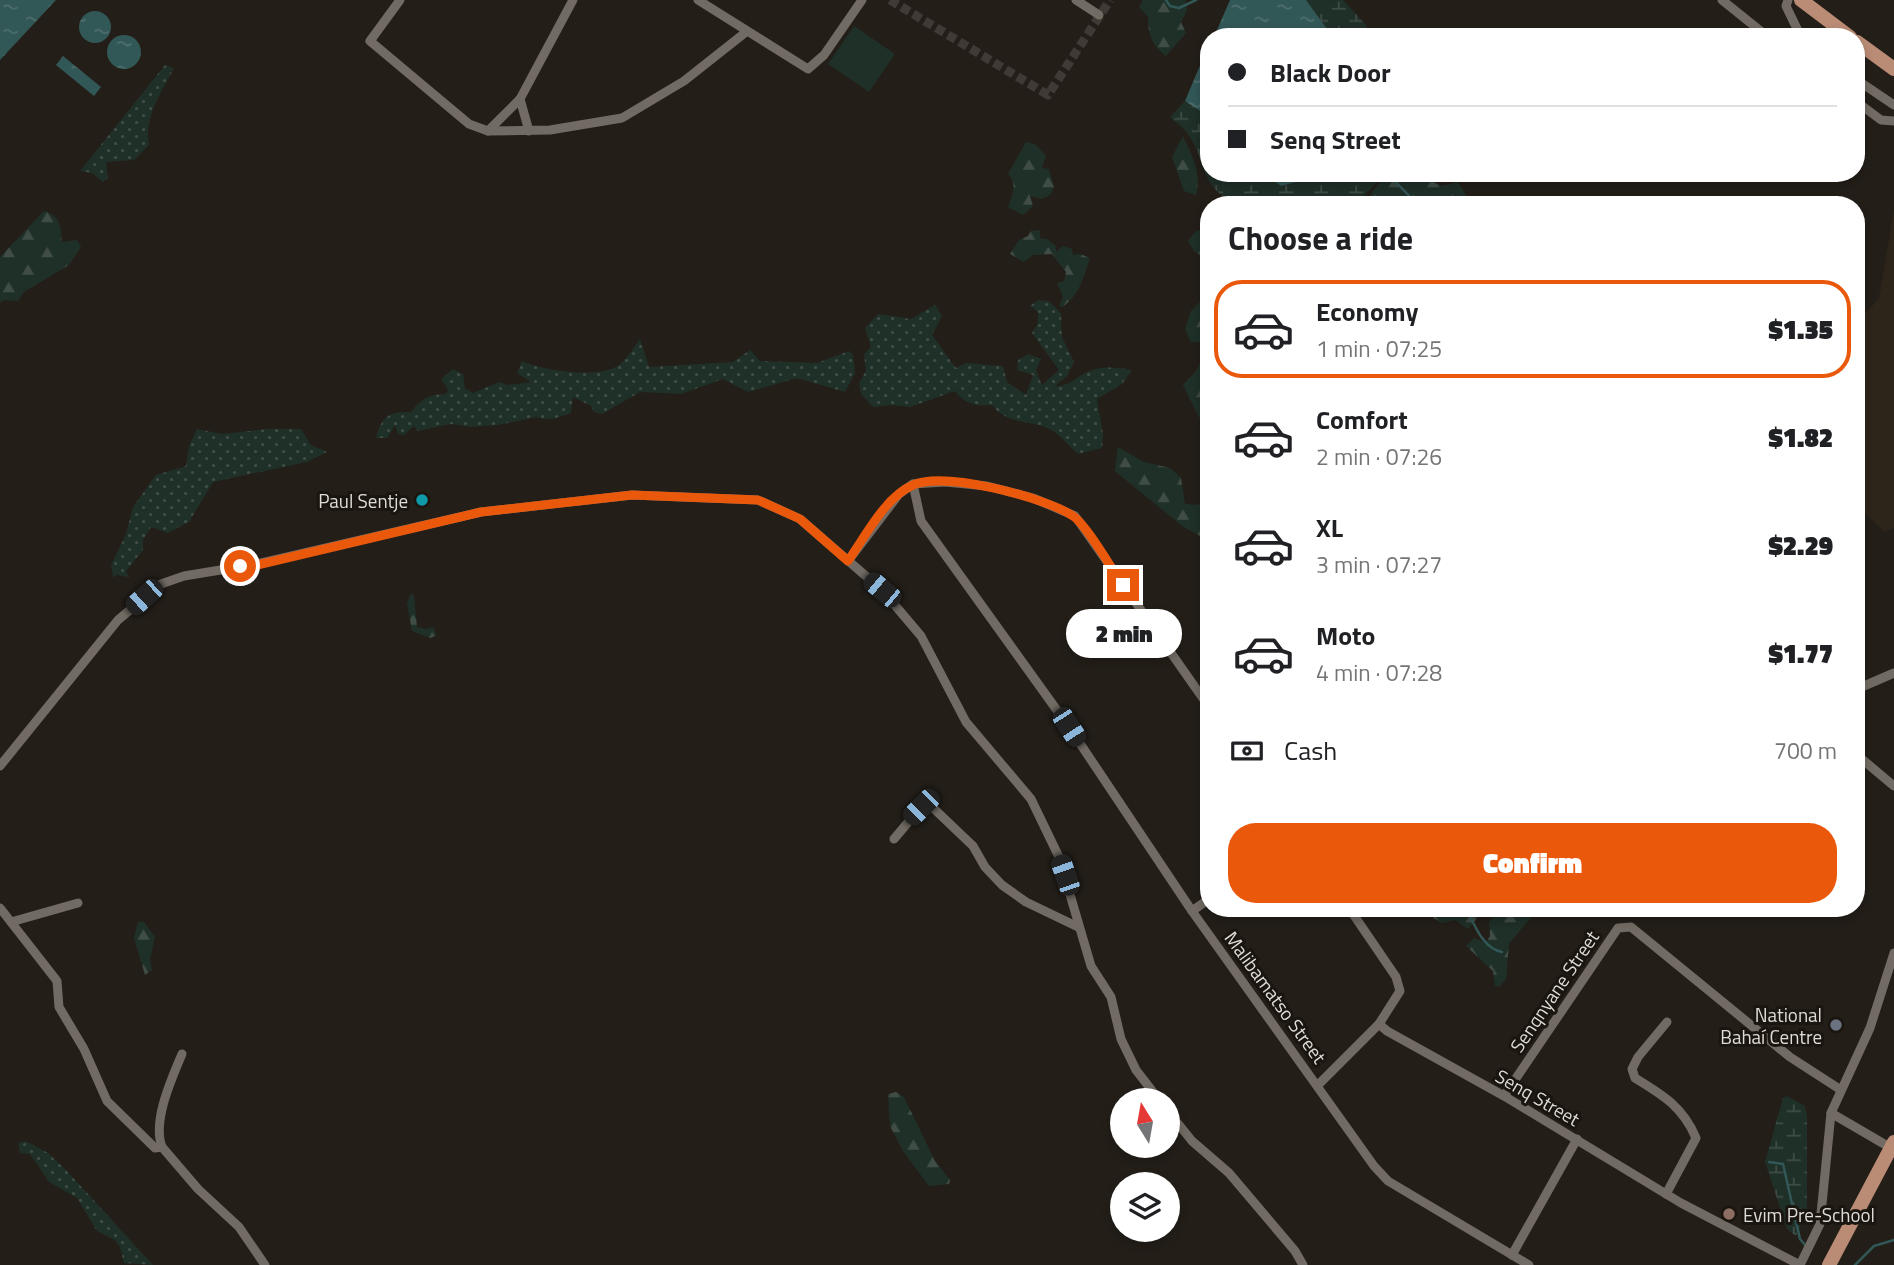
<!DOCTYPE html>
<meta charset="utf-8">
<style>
:root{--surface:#fff;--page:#f2f2f2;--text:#202124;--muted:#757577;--line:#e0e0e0;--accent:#ea580c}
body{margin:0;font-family:"Titillium Web",sans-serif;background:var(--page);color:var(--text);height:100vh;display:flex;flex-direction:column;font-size:26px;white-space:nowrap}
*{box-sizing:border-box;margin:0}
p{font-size:23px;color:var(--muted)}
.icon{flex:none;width:38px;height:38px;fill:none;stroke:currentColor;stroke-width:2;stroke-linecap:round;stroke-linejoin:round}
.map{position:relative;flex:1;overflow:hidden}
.details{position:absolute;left:1200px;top:196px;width:665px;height:721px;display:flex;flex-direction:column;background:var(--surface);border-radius:28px;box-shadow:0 4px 10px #0003}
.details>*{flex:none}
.banner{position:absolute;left:1200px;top:28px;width:665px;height:154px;border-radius:28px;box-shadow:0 4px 10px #0003;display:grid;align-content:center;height:154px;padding:0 28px;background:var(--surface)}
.needle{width:46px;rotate:349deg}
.buttons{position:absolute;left:1110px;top:1088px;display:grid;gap:14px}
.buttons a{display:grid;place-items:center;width:70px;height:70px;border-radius:50%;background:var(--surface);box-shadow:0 4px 10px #0003;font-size:35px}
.end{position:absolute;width:32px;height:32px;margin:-16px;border:9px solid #ea580c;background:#fff;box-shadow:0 0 0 4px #fff}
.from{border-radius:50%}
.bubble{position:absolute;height:49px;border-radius:24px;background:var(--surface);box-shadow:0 4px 10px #0003;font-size:23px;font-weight:800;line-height:49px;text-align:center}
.car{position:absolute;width:21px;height:42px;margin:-21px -10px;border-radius:9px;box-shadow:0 0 5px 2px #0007;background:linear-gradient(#222 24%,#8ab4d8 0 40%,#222 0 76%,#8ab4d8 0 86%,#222 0)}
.banner b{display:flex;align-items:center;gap:24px;height:66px;font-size:26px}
.banner b+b{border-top:2px solid var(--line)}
.banner i{width:18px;height:18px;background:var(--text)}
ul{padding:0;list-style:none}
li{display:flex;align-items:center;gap:21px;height:98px;margin:0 14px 10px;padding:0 14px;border:4px solid transparent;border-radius:28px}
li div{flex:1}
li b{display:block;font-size:26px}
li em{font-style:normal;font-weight:800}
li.current{border-color:var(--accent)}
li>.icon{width:63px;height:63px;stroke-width:1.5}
h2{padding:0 28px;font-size:32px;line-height:84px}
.pay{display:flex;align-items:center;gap:18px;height:77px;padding:0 28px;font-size:26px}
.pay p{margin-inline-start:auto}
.button{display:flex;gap:14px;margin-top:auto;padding:14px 28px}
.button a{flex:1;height:80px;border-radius:28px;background:var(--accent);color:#fff;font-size:28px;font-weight:800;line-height:80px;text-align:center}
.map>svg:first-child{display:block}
</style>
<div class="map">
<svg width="1894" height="1265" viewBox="0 0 1894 1265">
<defs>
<pattern id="grass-dots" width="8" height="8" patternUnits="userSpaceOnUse" patternTransform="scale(1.75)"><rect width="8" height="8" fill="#1f3028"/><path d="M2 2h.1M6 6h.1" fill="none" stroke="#3f4d46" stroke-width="1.8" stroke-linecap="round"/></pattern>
<pattern id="forest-firs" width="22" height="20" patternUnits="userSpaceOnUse" patternTransform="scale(1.75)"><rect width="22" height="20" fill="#1f3028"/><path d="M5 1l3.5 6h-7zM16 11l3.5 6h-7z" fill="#3f4d46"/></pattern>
<pattern id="wetland-marsh" width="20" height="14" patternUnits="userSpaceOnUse" patternTransform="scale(1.75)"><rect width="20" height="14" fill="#1f3028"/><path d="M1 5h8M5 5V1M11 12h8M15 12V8" fill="none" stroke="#3f4d46"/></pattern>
<pattern id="water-ripples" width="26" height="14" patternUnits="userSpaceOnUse" patternTransform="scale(1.75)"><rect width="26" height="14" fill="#325757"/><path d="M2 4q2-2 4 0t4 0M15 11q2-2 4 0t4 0" fill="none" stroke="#4f6f6e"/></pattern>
</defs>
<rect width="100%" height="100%" fill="#231e18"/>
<polygon fill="#2d2519" points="1894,210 1894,528 1885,532 1857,506 1857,321 1879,299"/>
<g fill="url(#grass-dots)">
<path d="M 165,65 L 174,68 C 161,93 144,116 149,145 L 134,160 L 106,162 L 108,178 L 103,182 L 92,173 L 80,171 Z"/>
<path d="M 1038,300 L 1049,301 L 1061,313 L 1062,337 L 1074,362 L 1067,376 L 1054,387 C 1071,384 1070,382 1083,374 C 1099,365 1115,367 1132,370 L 1122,384 L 1097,399 L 1103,435 L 1102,448 L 1078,454 C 1070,447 1062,437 1053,431 C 1031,418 1009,427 992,405 C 976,406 965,405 955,391 L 910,407 L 890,405 L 873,407 L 861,394 L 859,383 L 866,371 L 864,354 L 871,347 L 865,328 L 878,314 L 911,319 L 935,305 L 942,316 L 932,335 L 956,368 L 966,363 L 1003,366 L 1007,382 L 1026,395 L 1033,375 L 1017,370 L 1018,360 L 1028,354 L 1041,359 L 1036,371 L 1042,385 L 1059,370 L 1032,333 L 1038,323 L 1038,312 L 1030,306 Z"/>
<path d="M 640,339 L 649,367 L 733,362 L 750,350 L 760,361 L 817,363 L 849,351 L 853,355 L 855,373 L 845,392 L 797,378 L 748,392 L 723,379 L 681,394 L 640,392 L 602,414 L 594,412 L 591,406 L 573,397 L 571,413 C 558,418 549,421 536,417 L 498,425 L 470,427 L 451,424 L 418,431 L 414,426 L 404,435 L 398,434 L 395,425 L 387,438 L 376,438 C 381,417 389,411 411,412 C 421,399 429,394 446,394 L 448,390 L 441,379 L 453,369 L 463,374 L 465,388 L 473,393 L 499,382 L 508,385 L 531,382 L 517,373 L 522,361 C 543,371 600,379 619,365 C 627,359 634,347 640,339 Z"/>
<polygon points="197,429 222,434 268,429 301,429 311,445 327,452 307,462 213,482 189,522 168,533 151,527 143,540 143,550 126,571 129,577 117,575 110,578 113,575 111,565 126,534 133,507 156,475 186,466 189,446"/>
<polygon points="26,1141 48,1153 66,1170 153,1265 124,1263 120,1247 115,1240 97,1231 77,1198 49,1182 30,1154 20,1153 18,1143"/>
</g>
<g fill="url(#forest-firs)">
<path d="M 1143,0 L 1186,0 L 1187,10 L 1181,22 L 1186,33 L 1166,56 C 1152,45 1148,35 1148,17 L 1139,7 Z"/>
<path d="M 1183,136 C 1192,156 1202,172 1196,195 L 1184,191 L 1172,157 Z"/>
<path d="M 1026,142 L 1035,144 L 1046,156 L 1042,168 L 1049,169 L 1054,187 L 1050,195 L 1042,199 L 1030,196 L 1033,206 L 1023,215 L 1008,207 C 1012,196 1018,183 1008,174 Z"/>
<polygon points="1386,173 1426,173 1429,180 1442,186 1458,182 1472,205 1363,205"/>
<path d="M 44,211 C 61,216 61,227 62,242 L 77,240 L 81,247 L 69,265 L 24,292 L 18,301 L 4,300 L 0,303 L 0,257 Z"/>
<polygon points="1209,228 1209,261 1194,251 1188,241 1196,231"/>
<path d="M 1040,230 L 1040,238 L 1047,239 L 1056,246 L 1056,252 L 1063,246 L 1072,249 L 1073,255 L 1080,254 L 1090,258 C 1084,276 1079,297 1062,307 L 1059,306 L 1063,297 L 1057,283 L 1064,281 L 1066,272 L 1052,254 L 1033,255 L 1024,262 L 1010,254 L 1019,240 L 1028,236 L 1031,231 Z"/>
<polygon points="1209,293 1209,343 1191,342 1185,329 1191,311"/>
<polygon points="1209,345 1209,423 1201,421 1183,385 1196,371"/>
<polygon points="1118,447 1144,462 1170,468 1181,478 1185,504 1197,505 1209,498 1209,541 1182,526 1115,471"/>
<polygon points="411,593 414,596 417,627 426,629 434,627 436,636 430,638 412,631 407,603"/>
<polygon points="1441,908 1486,908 1468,929 1455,920 1442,923 1433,918"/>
<polygon points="1501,908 1519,917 1530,908 1539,908 1509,944 1506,979 1499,987 1495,986 1493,971 1466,946 1474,938 1486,943 1490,936 1489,922"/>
<polygon points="138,922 144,922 155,937 150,959 152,970 145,975 134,938"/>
<polygon points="896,1092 904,1097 935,1161 950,1180 949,1184 929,1186 903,1151 890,1126 888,1094"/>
</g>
<g fill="url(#wetland-marsh)">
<polygon points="1306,0 1343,0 1366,25 1370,37 1333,37"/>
<path d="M 1185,101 L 1209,117 L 1209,173 L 1263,173 L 1282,186 L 1300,181 L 1309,173 L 1386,173 L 1355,205 L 1236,205 C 1198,183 1208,166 1190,137 C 1185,129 1176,123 1170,117 Z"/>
<polygon points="1787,1096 1805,1106 1807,1117 1807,1213 1796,1236 1787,1229 1765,1162 1783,1098"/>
</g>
<polygon fill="#1f3028" points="854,26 895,54 869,92 828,64"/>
<g fill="url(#water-ripples)">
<polygon points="0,0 56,0 0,60"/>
<polygon points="1230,0 1306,0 1333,37 1214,37"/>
<circle cx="95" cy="27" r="16"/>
<circle cx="124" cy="52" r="17"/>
<polygon points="1209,44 1209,117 1185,101"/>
<polygon points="63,56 101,87 94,96 56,65"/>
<polygon points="1263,173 1309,173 1300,181 1281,186"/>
</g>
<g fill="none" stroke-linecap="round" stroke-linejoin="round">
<g stroke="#325757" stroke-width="2.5">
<polyline points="1166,0 1170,6 1179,8 1196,0"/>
<polyline points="1387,173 1418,205"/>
<path d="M 1466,908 C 1474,924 1483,949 1502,952"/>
<polyline points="1769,1162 1783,1164 1800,1239 1806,1246"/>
<polyline points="1855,1265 1874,1246 1894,1240"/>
</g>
<polyline stroke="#3f3a35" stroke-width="9" stroke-dasharray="9 4.5" stroke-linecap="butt" points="890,0 1048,95 1110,0"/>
<g stroke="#716b63" stroke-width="9">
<polyline points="400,0 370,41 469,124 488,131 520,99 573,0"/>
<polyline points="698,0 808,69 824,55 862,0"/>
<polyline points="1076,0 1099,15"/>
<polyline points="1722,0 1768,37"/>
<polyline points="1788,0 1786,6 1801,37"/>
<polyline points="1857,80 1894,105"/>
<polyline points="520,99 529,131"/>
<polyline points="1857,102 1881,120 1894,121"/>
<polyline points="488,131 550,130 622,118 684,81 746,32"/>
<polyline points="913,484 921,521 1069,727 1192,911 1374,1166 1388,1181 1529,1265"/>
<polyline points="848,561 899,494 913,484 945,482 987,486 1033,498 1075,516 1209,707"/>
<polyline points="1857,689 1894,673"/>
<polyline points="1857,755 1894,786"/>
<polyline points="0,766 118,620 161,584 184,576 257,564 481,512 632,495 758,500 800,519 882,590 921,636 966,722 1031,799 1059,857 1091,966 1111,997 1121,1039 1136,1070 1160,1101"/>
<polyline points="894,839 921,807 930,805 973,846 985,867 1002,885 1026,902 1078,927"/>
<polyline points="0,908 57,981 59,1007 84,1049 107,1101 155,1148 162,1147 198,1189 239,1227 265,1265"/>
<polyline points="1349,908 1396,977 1400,991 1379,1024 1387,1031 1504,1096 1681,1203 1800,1265 1820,1224 1831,1113 1870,1028 1894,953"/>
<polyline points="1192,911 1209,899"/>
<polyline points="11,922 78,903"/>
<polyline points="1318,1085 1379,1024"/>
<polyline points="1504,1096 1618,928 1631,927 1790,1057 1841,1090"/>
<polyline points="1167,1110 1192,1141 1229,1173 1295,1251 1303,1265"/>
<polyline points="1831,1113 1891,1148"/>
<path d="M 162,1147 C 152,1121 172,1078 182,1054"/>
<path d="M 1666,1194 L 1696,1138 C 1683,1107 1663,1095 1635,1078 L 1632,1069 L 1638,1057 L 1667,1022"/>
<polyline points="1512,1255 1577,1139"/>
</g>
<g stroke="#ba8b75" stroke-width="14">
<polyline points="1801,0 1850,37"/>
<polyline points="1857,42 1894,69"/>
<polyline points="1829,1265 1894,1142"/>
</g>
</g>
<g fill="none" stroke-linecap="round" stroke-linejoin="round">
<path stroke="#ea580c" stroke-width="9" d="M 240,566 L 257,565 L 481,512 L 632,495 L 758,500 L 800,519 L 848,561 C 865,537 885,497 913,485 C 944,471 1045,497 1073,516 C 1086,524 1112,570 1123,585"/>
</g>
<circle fill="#0f9aa8" stroke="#1a150f" stroke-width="2.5" cx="422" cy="500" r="7"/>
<circle fill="#6b7280" stroke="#1a150f" stroke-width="2.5" cx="1836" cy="1025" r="7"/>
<circle fill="#8d6e63" stroke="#1a150f" stroke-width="2.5" cx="1729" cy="1214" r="7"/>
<g text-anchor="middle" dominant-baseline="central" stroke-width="6" stroke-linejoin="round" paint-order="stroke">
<g font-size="19" fill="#dfdcd7" stroke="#1a150f" text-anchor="end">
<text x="408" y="500">Paul Sentje</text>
<text x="1822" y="1014">National<tspan x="1822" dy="22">Bahaí Centre</tspan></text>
<text x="1743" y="1214" text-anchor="start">Evim Pre-School</text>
</g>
<g font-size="19" fill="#dfdcd7" stroke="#1a150f">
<text transform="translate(1554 991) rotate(-56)">Senqnyane Street</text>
<text transform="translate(1276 997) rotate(54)">Malibamatso Street</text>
<text transform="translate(1538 1097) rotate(30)">Senq Street</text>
</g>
</g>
</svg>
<div class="buttons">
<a><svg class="needle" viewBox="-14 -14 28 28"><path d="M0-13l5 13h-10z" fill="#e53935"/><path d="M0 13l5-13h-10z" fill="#757577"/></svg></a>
<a><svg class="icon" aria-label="layers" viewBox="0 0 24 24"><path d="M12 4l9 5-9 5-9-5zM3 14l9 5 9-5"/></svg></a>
</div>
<i class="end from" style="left:240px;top:566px"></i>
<i class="end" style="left:1123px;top:585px"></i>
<div class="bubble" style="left:1066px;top:609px;width:116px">2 min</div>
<i class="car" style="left:882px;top:590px;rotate:310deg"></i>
<i class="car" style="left:144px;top:597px;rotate:228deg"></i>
<i class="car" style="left:1069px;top:727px;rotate:147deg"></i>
<i class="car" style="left:921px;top:807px;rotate:225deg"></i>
<i class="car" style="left:1065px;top:875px;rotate:341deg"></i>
<div class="banner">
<b><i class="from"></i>Black Door</b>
<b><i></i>Senq Street</b>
</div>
<section class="details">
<h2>Choose a ride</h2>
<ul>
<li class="current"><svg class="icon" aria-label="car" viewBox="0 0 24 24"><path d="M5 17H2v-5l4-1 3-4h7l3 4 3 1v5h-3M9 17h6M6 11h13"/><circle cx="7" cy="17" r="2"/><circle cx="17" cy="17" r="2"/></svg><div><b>Economy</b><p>1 min · 07:25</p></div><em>$1.35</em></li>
<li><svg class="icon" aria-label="car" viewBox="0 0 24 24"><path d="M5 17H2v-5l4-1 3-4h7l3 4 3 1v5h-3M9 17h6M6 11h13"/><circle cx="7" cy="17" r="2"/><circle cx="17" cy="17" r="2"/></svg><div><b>Comfort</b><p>2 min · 07:26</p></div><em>$1.82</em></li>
<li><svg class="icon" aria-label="car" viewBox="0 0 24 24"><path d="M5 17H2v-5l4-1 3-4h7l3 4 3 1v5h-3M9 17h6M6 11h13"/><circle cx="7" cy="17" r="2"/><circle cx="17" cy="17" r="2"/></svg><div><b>XL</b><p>3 min · 07:27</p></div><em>$2.29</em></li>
<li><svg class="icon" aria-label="car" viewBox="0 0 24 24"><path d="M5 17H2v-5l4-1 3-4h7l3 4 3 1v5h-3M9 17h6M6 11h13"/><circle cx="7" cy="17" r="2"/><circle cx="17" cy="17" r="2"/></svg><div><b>Moto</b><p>4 min · 07:28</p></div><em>$1.77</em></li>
</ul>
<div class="pay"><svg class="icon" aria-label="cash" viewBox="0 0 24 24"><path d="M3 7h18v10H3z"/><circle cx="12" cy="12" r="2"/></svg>Cash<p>700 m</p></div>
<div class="button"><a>Confirm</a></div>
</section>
</div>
